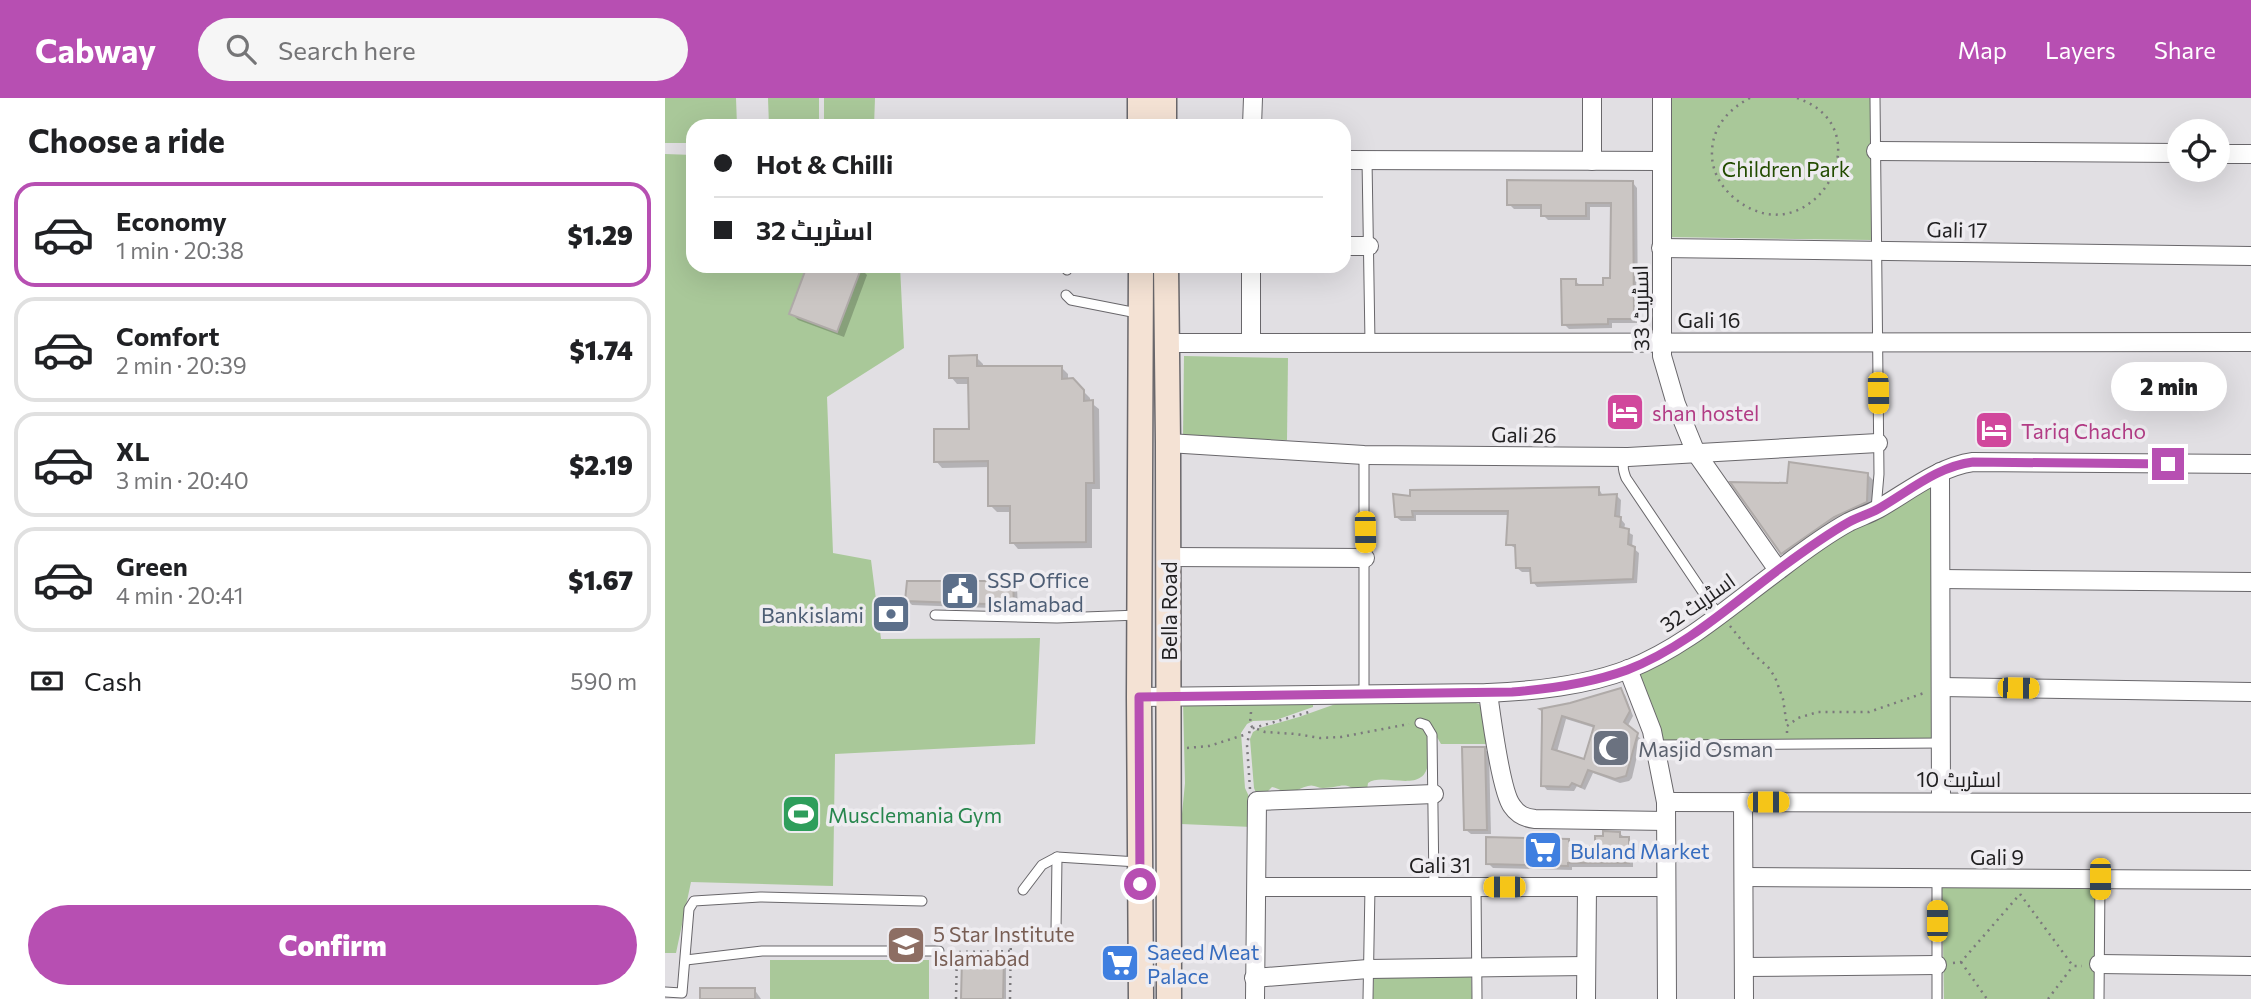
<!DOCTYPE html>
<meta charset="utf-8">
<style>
:root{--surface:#fff;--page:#f6f6f6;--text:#202124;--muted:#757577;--line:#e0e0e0;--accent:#b74fb2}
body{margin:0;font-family:Commissioner,Cairo,sans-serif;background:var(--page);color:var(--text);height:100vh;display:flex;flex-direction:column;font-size:26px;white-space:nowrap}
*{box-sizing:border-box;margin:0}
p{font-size:23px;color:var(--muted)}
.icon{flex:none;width:38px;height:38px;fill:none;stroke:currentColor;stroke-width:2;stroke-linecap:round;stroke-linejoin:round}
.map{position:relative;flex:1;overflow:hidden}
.drawer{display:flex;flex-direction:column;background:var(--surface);width:665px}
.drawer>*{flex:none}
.top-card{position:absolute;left:21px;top:21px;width:665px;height:154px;border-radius:21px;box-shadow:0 7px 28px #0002;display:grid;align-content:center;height:154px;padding:0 28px;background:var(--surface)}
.buttons{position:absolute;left:1502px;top:21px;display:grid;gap:14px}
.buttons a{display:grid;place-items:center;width:63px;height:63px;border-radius:50%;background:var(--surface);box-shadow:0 7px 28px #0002;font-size:35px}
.end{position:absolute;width:32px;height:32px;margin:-16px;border:9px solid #b74fb2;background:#fff;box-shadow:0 0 0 4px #fff}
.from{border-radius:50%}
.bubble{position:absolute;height:49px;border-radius:24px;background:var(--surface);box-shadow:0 7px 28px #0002;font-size:23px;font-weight:800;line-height:49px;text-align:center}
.car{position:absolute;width:21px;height:42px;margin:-21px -10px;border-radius:9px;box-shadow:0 0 5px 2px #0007;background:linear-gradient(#f5c518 24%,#345 0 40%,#f5c518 0 76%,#345 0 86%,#f5c518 0)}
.top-card b{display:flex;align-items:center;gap:24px;height:66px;font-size:26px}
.top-card b+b{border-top:2px solid var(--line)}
.top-card i{width:18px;height:18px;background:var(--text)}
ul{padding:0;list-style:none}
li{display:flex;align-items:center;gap:21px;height:105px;margin:0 14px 10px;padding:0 14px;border:4px solid var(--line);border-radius:21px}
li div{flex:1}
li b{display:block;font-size:26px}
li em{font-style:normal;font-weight:800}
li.selected{border-color:var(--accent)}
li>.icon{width:63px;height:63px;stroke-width:1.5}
h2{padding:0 28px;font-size:32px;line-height:84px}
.pay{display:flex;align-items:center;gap:18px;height:77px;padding:0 28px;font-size:26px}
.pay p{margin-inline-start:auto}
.button{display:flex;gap:14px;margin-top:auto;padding:14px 28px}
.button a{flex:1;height:80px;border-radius:42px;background:var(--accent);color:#fff;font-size:28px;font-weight:800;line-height:80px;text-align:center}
header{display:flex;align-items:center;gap:42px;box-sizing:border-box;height:98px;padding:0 35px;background:var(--accent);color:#fff}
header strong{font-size:33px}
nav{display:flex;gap:38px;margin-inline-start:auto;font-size:24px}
.search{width:490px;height:63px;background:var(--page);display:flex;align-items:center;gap:18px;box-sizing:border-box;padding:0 24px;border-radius:38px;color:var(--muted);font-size:26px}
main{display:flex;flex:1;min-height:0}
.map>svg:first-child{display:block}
</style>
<header>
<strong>Cabway</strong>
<div class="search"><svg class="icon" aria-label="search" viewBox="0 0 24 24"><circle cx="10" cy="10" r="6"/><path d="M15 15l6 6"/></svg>Search here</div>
<nav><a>Map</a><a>Layers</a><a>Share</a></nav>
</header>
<main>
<section class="drawer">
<h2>Choose a ride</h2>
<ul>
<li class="selected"><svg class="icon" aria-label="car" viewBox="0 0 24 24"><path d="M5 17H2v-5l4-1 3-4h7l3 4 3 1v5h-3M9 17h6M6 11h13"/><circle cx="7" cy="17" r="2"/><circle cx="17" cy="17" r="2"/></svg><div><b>Economy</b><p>1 min · 20:38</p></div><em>$1.29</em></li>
<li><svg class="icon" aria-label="car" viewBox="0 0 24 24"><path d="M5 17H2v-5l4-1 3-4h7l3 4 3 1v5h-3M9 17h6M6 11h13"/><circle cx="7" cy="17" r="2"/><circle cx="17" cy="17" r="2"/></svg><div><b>Comfort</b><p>2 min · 20:39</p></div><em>$1.74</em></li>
<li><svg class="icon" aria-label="car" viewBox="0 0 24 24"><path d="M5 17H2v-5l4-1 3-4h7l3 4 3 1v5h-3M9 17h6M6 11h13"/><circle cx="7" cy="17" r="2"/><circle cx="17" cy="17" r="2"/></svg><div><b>XL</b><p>3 min · 20:40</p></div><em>$2.19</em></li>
<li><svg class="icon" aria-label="car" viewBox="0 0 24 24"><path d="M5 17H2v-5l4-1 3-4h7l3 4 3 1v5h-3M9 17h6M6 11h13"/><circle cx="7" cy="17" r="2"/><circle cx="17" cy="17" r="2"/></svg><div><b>Green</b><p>4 min · 20:41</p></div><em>$1.67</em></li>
</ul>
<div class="pay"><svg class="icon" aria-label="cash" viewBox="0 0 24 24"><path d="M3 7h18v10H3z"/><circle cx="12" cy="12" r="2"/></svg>Cash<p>590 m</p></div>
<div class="button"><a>Confirm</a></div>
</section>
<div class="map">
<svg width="1586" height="901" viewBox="0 0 1586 901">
<rect width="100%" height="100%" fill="#e1dfe3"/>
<g fill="#a9c899">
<polygon points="0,0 71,0 72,28 28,28 28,45 0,45"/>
<polygon points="103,0 154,0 154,28 104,28"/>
<polygon points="159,0 210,0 209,28 159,28"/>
<polygon points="1002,0 1206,0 1207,142 1001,139"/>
<polygon points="0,56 28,57 28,168 235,168 239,250 162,299 168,455 206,462 216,541 375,540 370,646 170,656 168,788 26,784 11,855 0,855"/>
<polygon points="519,258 623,260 622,342 518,340"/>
<polygon points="1275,374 1276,645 990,647 963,571"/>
<polygon points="518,602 648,602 648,609 611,622 588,623 582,626 576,635 580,690 587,705 587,729 516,726 520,685"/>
<path d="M 679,603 L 806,603 L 816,607 L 832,646 L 776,646 L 769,634 L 757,627 C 764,637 763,646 763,659 C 765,700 719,673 703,685 L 702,692 L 694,695 C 679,682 676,690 658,690 C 652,690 649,686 643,688 C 637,689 632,693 627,694 C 619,696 614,690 607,689 L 602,694 L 591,695 L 589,690 L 585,641 L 588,634 L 595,630 L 634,619 Z"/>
<polygon points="1277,786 1433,786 1432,901 1279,901"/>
<rect x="105" y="862" width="159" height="39"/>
<polygon points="709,873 806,875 807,901 708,901"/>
</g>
<g fill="#0003" fill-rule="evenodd">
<polygon points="968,85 972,90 973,225 947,225 947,230 904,231 899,226 910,183 915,187 940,189 947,182 948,109 925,109 925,122 883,122 878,117 878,111 849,111 844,106"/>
<polygon points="144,168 188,168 196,171 202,177 179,239 133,222 126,215"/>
<polygon points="311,259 318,266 318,270 396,269 403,276 403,282 407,282 425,300 425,304 434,311 435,391 427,391 427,450 353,451 347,444 347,414 332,414 325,407 325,369 277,370 271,363 306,332 305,286 292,286 286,279"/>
<polygon points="1202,376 1209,383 1208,410 1124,462 1117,455 1123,387"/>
<polygon points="934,391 938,398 951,397 956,402 955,420 960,426 959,432 968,437 967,449 974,455 972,485 872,489 868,484 867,474 857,474 852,470 852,451 843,446 844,417 751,417 751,423 736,423 731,419 747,400"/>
<polygon points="347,485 352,490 353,511 247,507 242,502"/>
<path d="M 955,592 L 960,597 L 968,618 L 962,629 L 976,641 L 967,680 L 964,683 L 955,685 L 928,675 L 920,692 L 912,688 L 909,693 L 882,692 L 878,687 L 879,622 ZM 901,621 L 930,630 L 920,663 L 892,654 Z"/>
<polygon points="819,651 824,655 826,736 806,736 801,732"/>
<polygon points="954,735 968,746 968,769 907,769 907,772 828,770 823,765 903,742 908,750 932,750"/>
<polygon points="338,863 341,866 341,901 298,901"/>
<polygon points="89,891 96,901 52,901"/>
</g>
<g fill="#cbc6c4" stroke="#afaaa8" stroke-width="2" fill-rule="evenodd">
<polygon points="842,82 968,83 969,221 943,221 943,226 897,227 896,181 911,181 911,187 938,187 938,180 945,180 946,105 921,105 921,118 876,118 876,107 842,107"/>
<polygon points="142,168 197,168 172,234 124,216"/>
<polygon points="312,257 312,268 397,268 397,281 408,280 419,292 419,303 428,302 429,385 421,385 421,444 345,445 345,408 323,408 323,363 269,364 269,331 304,331 303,280 284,280 284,258"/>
<polygon points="1124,364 1203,375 1202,404 1169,419 1116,456 1065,384 1122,385"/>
<polygon points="934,389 934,397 952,396 950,418 956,419 955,429 964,431 963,446 970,449 968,481 866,485 865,470 851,470 850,447 841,447 843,413 747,413 748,419 730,419 728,396 745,398 745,392"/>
<polygon points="242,483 348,483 349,507 240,503"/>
<path d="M 956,590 L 965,613 L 959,624 L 973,635 L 961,678 L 950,681 L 923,672 L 916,689 L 907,685 L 904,689 L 876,688 L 877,622 L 877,612 L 875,611 L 905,605 ZM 897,618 L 929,628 L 919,661 L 887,651 Z"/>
<polygon points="797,649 820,649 822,732 799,732"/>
<polygon points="938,733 955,734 955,739 964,739 964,765 903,765 903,768 821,766 821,739 904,741 904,748 930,748 930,738 938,738"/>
<polygon points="297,860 339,861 338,901 296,901"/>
<rect x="35" y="890" width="55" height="11"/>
</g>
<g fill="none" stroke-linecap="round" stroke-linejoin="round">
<g stroke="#69676b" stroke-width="11">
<g id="lane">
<polyline points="1210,0 1214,376 1211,411"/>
<polyline points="702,62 705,244"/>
<polyline points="402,172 404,168"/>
<polyline points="401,197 406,202 472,215"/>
<path d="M 963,359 C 956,365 958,372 961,380 L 1054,518"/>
<polyline points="270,517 392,520 474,517"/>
<polyline points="699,597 699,357"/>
<polyline points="755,625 761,627 767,637 769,789"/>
<polyline points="990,647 1276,645"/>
<polyline points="1272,780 1272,901"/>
<polyline points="811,789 812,901"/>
<polyline points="358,792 377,767 392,759 473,764"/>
<polyline points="391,833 392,759"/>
<polyline points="21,862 97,853 274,853"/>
<polyline points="0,894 17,895 24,811 29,803 95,799 257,803"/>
<polyline points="703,901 705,789"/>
<polyline points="1434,901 1435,781"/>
</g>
</g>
<g stroke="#69676b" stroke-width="20">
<g id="street">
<polyline points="997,0 997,258 1011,306 1031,355 1113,472"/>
<polyline points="587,28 588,0"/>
<polyline points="1211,53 1514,55"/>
<polyline points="1552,56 1586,56"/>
<polyline points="679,62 997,63"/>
<polyline points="927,63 927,0"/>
<polyline points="679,148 704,148"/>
<polyline points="996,150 1586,158"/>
<polyline points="502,245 1586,244"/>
<polyline points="586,245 586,168"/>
<polyline points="503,345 699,357 963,359 1213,345"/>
<polyline points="1275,374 1276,703"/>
<polyline points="504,459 700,460"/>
<polyline points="1276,481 1586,484"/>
<polyline points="963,571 987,633 1001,704 1002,901"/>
<polyline points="1276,589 1586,594"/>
<path d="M 823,595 C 826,617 836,694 847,708 C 853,717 860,720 870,721 L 1001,723"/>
<path d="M 474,599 L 823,595 C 870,593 920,588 964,571 C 1020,549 1066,507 1114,472 C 1136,455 1160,437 1184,424 C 1194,419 1204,416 1213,411 C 1243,394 1273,369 1308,364 L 1586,366"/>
<polyline points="1001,704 1586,705"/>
<polyline points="1078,704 1079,901"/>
<polyline points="1079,779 1586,782"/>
<polyline points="592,789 1000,789"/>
<polyline points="1434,866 1586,868"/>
<polyline points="1079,869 1272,867"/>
<polyline points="589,880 703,871 921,868"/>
<polyline points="590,901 592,703 769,696"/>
<polyline points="921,901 922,789"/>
</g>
</g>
<g stroke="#69676b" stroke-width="27">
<g id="secondary">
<polyline points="475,0 475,28"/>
<polyline points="499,28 499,0"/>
<polyline points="501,168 503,345 504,901"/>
<polyline points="476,901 474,599 476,168"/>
</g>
</g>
<g stroke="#7b797c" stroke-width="2.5" stroke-dasharray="2 5" stroke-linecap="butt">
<path d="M 1085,0 C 1064,11 1048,28 1047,53 C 1046,74 1057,91 1073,103 C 1147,158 1222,31 1132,0"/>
<polyline points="1065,528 1086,554 1103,569 1110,579 1118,601 1122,628"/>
<polyline points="586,614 585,625 587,629 600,634 631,636 655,640 676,639 744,626"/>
<polyline points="1122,635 1122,628 1133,620 1153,614 1204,614 1259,595"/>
<polyline points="522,650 544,648 582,636"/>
<polyline points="585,691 582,647 585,631 644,614"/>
<polyline points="1355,796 1408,868 1417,868"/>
<polyline points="1296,864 1322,901"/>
<polyline points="1288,865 1296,864 1355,796"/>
<polyline points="291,901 292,854 346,853"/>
<polyline points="345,901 346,834"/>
<polyline points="1383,901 1408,868"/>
</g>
<use href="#lane" stroke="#fff" stroke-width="9"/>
<use href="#street" stroke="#fff" stroke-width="18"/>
<use href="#secondary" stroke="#f4e2d4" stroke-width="24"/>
</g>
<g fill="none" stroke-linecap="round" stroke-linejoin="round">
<path stroke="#b74fb2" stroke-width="9" d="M 475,786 L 474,599 L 847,594 C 885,591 926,585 962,572 C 1019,550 1065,508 1113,472 C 1136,455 1159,438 1184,424 C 1193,419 1204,416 1213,411 C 1243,394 1273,368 1308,364 L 1503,366"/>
</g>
<defs>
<g id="hotel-square" transform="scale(2.0125)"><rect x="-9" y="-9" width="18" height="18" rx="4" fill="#d1479c" stroke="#eeecf0"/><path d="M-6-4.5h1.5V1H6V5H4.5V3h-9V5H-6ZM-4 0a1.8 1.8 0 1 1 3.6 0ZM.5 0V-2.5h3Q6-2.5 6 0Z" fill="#fff"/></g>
<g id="civic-square" transform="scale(2.0125)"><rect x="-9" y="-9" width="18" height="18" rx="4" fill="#5c6f8a" stroke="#eeecf0"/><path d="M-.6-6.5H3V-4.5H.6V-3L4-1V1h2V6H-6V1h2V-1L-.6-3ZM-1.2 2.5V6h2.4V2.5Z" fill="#fff"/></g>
<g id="bank-square" transform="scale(2.0125)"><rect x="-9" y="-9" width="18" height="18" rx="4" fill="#5c6f8a" stroke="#eeecf0"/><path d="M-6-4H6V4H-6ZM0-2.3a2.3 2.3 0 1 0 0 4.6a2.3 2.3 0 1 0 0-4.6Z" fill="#fff"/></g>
<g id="mosque-square" transform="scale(2.0125)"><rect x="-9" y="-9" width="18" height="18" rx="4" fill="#6b7280" stroke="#eeecf0"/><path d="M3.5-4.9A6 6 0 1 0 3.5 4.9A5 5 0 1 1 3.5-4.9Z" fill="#fff"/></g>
<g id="stadium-square" transform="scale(2.0125)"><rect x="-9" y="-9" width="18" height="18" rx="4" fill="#2e9e5b" stroke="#eeecf0"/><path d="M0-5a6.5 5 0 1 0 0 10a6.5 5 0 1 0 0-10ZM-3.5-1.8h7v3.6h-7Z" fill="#fff"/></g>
<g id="supermarket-square" transform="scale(2.0125)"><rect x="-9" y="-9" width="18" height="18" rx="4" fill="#3f7fe0" stroke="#eeecf0"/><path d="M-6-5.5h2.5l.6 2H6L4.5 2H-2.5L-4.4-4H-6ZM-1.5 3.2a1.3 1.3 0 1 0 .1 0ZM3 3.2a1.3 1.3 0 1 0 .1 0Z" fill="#fff"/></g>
<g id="university-square" transform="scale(2.0125)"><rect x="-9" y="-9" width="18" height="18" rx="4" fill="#8d6e63" stroke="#eeecf0"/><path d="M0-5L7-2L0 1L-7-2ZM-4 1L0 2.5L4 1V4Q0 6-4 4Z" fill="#fff"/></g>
</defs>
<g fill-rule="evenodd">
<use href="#hotel-square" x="960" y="314"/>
<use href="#hotel-square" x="1329" y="332"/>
<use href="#civic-square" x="295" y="493"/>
<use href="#bank-square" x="226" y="516"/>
<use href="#mosque-square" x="946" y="650"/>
<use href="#stadium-square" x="136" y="716"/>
<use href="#supermarket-square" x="878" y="752"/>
<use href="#university-square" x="241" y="847"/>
<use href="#supermarket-square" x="455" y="865"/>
</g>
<g text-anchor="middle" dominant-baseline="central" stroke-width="7" stroke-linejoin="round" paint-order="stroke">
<g font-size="21" fill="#234c00" stroke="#eeecf0">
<text x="1121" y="70">Children Park</text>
</g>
<g font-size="21" fill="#201f20" stroke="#eeecf0">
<text transform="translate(1292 131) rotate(1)">Gali 17</text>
<text transform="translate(975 210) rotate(-91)">اسٹریٹ 33</text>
<text x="1044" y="221">Gali 16</text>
<text transform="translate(859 336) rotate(1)">Gali 26</text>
<text transform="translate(1032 504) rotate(-35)">اسٹریٹ 32</text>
<text transform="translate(503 513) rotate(-90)">Bella Road</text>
<text x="1294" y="680">اسٹریٹ 10</text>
<text x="1332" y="758">Gali 9</text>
<text x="775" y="766">Gali 31</text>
</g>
<g font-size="21" fill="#b23c85" stroke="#eeecf0" text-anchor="start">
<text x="987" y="314">shan hostel</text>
<text x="1356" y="332">Tariq Chacho</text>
</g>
<g font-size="21" fill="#4e5e75" stroke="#eeecf0" text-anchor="start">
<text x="322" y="481">SSP Office<tspan x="322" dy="24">Islamabad</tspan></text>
<text x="199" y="516" text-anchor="end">Bankislami</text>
</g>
<g font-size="21" fill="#5b616d" stroke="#eeecf0" text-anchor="start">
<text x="973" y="650">Masjid Osman</text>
</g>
<g font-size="21" fill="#27864d" stroke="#eeecf0" text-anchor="start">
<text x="163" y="716">Musclemania Gym</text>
</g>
<g font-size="21" fill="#366cbe" stroke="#eeecf0" text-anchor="start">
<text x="905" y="752">Buland Market</text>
<text x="482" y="853">Saeed Meat<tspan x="482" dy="24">Palace</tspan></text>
</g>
<g font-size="21" fill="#785e54" stroke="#eeecf0" text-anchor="start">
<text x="268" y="835">5 Star Institute<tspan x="268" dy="24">Islamabad</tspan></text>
</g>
</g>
</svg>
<div class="buttons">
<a><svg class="icon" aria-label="locate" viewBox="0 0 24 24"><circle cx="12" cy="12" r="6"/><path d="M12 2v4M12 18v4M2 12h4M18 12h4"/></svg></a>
</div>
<i class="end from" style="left:475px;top:786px"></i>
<i class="end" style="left:1503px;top:366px"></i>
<div class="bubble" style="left:1446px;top:264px;width:116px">2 min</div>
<i class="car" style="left:1213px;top:295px;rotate:179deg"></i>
<i class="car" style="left:700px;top:434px;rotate:179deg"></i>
<i class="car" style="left:1353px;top:590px;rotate:91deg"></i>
<i class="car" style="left:1103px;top:704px;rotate:90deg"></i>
<i class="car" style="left:1435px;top:781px;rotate:180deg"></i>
<i class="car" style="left:839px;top:789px;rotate:270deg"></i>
<i class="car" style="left:1272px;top:823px;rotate:0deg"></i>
<div class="top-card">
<b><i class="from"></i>Hot &amp; Chilli</b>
<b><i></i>اسٹریٹ 32</b>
</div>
</div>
</main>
